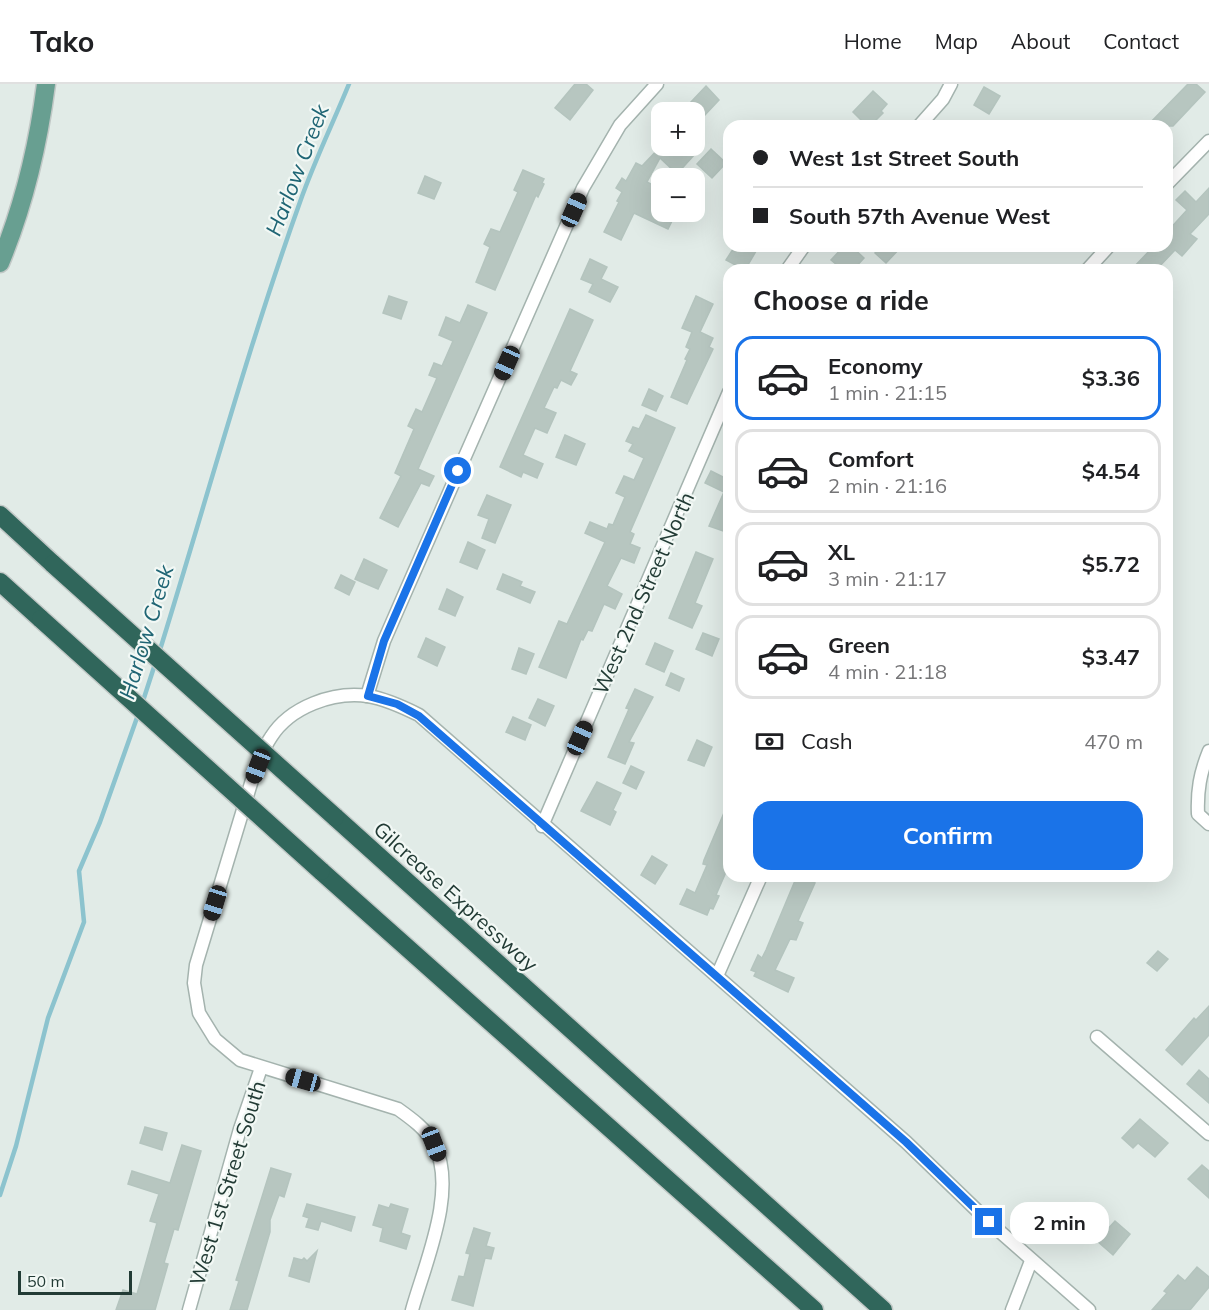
<!DOCTYPE html>
<meta charset="utf-8">
<style>
:root{--surface:#fff;--page:#f2f2f2;--text:#202124;--muted:#757577;--line:#e0e0e0;--accent:#1a73e8}
body{margin:0;font-family:Mulish,sans-serif;background:var(--page);color:var(--text);height:100vh;display:flex;flex-direction:column;font-size:22px;white-space:nowrap}
*{box-sizing:border-box;margin:0}
p{font-size:20px;color:var(--muted)}
.icon{flex:none;width:33px;height:33px;fill:none;stroke:currentColor;stroke-width:2;stroke-linecap:round;stroke-linejoin:round}
.map{position:relative;flex:1;overflow:hidden}
.sheet{position:absolute;left:723px;top:180px;width:450px;height:618px;display:flex;flex-direction:column;background:var(--surface);border-radius:18px;box-shadow:0 6px 24px #0002}
.sheet>*{flex:none}
.top-card{position:absolute;left:723px;top:36px;width:450px;height:132px;border-radius:18px;box-shadow:0 6px 24px #0002;display:grid;align-content:center;height:132px;padding:0 30px;background:var(--surface)}
.fabs{position:absolute;left:651px;top:18px;display:grid;gap:12px}
.fabs a{display:grid;place-items:center;width:54px;height:54px;border-radius:12px;background:var(--surface);box-shadow:0 6px 24px #0002;font-size:30px}
.scale{position:absolute;left:18px;bottom:15px;width:114px;box-sizing:border-box;padding-left:6px;border:3px solid #223b35;border-top:0;font-size:16px;line-height:21px;white-space:nowrap;color:#223b35;-webkit-text-stroke:4px #f2f8f5;paint-order:stroke}
.end{position:absolute;width:27px;height:27px;margin:-14px;border:8px solid #1a73e8;background:#fff;box-shadow:0 0 0 3px #fff}
.from{border-radius:50%}
.bubble{position:absolute;height:42px;border-radius:18px;background:var(--surface);box-shadow:0 6px 24px #0002;font-size:20px;font-weight:700;line-height:42px;text-align:center}
.car{position:absolute;width:18px;height:36px;margin:-18px -9px;border-radius:8px;box-shadow:0 0 4px 2px #0007;background:linear-gradient(#222 24%,#8ab4d8 0 40%,#222 0 76%,#8ab4d8 0 86%,#222 0)}
.top-card b{display:flex;align-items:center;gap:21px;height:57px;font-size:22px}
.top-card b+b{border-top:2px solid var(--line)}
.top-card i{width:15px;height:15px;background:var(--text)}
ul{padding:0;list-style:none}
li{display:flex;align-items:center;gap:18px;height:84px;margin:0 12px 9px;padding:0 18px;border:3px solid var(--line);border-radius:18px}
li div{flex:1}
li b{display:block;font-size:22px}
li em{font-style:normal;font-weight:700}
li.selected{border-color:var(--accent)}
li>.icon{width:54px;height:54px;stroke-width:1.5}
h2{padding:0 30px;font-size:27px;line-height:72px}
.pay{display:flex;align-items:center;gap:15px;height:66px;padding:0 30px;font-size:22px}
.pay p{margin-inline-start:auto}
.primary-button{display:flex;gap:12px;margin-top:auto;padding:12px 30px}
.primary-button a{flex:1;height:69px;border-radius:18px;background:var(--accent);color:#fff;font-size:24px;font-weight:700;line-height:69px;text-align:center}
header{display:flex;align-items:center;gap:36px;box-sizing:border-box;height:84px;padding:0 30px;background:var(--surface);border-bottom:2px solid var(--line)}
header strong{font-size:28px}
nav{display:flex;gap:33px;margin-inline-start:auto;font-size:21px}
.map>svg:first-child{display:block}
</style>
<header>
<strong>Tako</strong>
<nav><a>Home</a><a>Map</a><a>About</a><a>Contact</a></nav>
</header>
<div class="map">
<svg width="1209" height="1226" viewBox="0 0 1209 1226">
<rect width="100%" height="100%" fill="#e1ebe7"/>
<g fill="none" stroke-linecap="round" stroke-linejoin="round">
<g stroke="#8cc3ce" stroke-width="4.5">
<path d="M 159,569 C 206,418 247,266 300,118 C 314,78 333,39 349,0"/>
<polyline points="142,620 155,580"/>
<polyline points="0,1111 16,1062 48,934 84,838 79,787 100,738 139,628"/>
</g>
</g>
<g fill="#b7c6c0" stroke="#b4c4be" stroke-width="1.5">
<polygon points="575,0 586,0 593,6 570,36 555,24"/>
<polygon points="1188,0 1196,0 1205,8 1173,42 1147,42"/>
<polygon points="706,2 719,16 705,31 691,18"/>
<polygon points="984,3 1000,12 989,30 974,21"/>
<polygon points="873,7 887,20 881,27 883,29 870,42 867,42 853,28"/>
<polygon points="662,61 683,62 694,71 677,90 660,74 647,98 662,106 662,111 655,122 662,124 662,128 675,131 668,145 634,129 621,156 604,148 619,118 617,117 622,108 616,104 622,94 626,97 636,79 642,82"/>
<polygon points="711,65 726,79 712,94 697,80"/>
<polygon points="523,86 544,95 542,99 544,100 538,113 536,111 495,206 476,198 490,163 484,160 491,145 500,148 518,108 514,106"/>
<polygon points="425,92 441,99 434,115 418,109"/>
<polygon points="1209,104 1209,130 1190,150 1197,155 1182,172 1175,166 1156,186 1131,186 1154,162 1167,162 1167,148 1187,126 1176,116 1185,107 1196,118"/>
<polygon points="735,162 759,162 745,186 726,176"/>
<polygon points="844,162 851,162 864,174 853,186 843,186 831,176"/>
<polygon points="881,162 902,162 886,179 875,169"/>
<polygon points="590,175 607,183 601,195 618,203 610,218 589,208 593,200 581,195"/>
<polygon points="389,212 407,218 401,235 383,229"/>
<polygon points="696,212 713,220 700,248 713,254 709,263 713,265 687,320 671,313 687,276 685,275 690,265 686,263 692,248 682,244"/>
<polygon points="468,221 487,229 418,385 434,392 429,402 421,399 398,443 380,434 401,392 395,389 414,345 408,342 416,325 422,328 437,294 429,291 434,279 442,282 453,257 439,251 446,233 460,239"/>
<polygon points="570,225 593,236 570,287 577,290 571,301 561,296 557,304 554,303 544,324 556,329 547,349 535,344 523,371 543,380 537,394 523,388 521,393 500,383"/>
<polygon points="649,305 663,312 656,327 642,321"/>
<polygon points="646,331 675,344 630,448 634,450 630,460 640,464 634,479 621,474 607,502 622,510 615,525 604,520 592,547 588,546 583,556 581,555 566,594 539,583 559,537 567,540 605,458 585,449 590,438 607,445 609,440 613,441 625,413 616,409 624,392 634,396 644,374 629,367 633,360 626,357 633,343 639,345"/>
<polygon points="565,351 585,360 576,381 556,373"/>
<polygon points="711,387 729,396 729,449 709,442 724,408 705,399"/>
<polygon points="487,411 511,421 495,459 482,454 489,435 478,431"/>
<polygon points="468,458 485,466 477,485 460,478"/>
<polygon points="696,468 713,475 695,519 702,522 692,544 669,534"/>
<polygon points="364,475 387,486 378,505 355,495"/>
<polygon points="503,490 522,498 520,502 535,508 530,519 497,505"/>
<polygon points="341,491 355,498 349,511 335,504"/>
<polygon points="447,505 463,513 455,532 439,525"/>
<polygon points="703,549 719,555 712,572 696,565"/>
<polygon points="426,554 445,563 437,582 418,573"/>
<polygon points="655,559 673,567 664,588 646,580"/>
<polygon points="519,564 534,570 526,590 512,585"/>
<polygon points="671,589 684,595 679,607 666,601"/>
<polygon points="635,605 653,613 629,658 634,659 625,680 608,673 629,625 626,624"/>
<polygon points="538,615 554,622 545,642 529,634"/>
<polygon points="513,633 531,641 525,656 506,648"/>
<polygon points="697,656 712,663 704,682 688,676"/>
<polygon points="631,682 644,688 636,705 623,699"/>
<polygon points="597,698 621,709 613,726 616,728 610,741 581,727"/>
<polygon points="729,717 729,781 716,811 719,812 713,825 710,824 707,831 680,820 687,805 695,809 707,781 703,780 704,776"/>
<polygon points="652,772 667,781 655,800 641,791"/>
<polygon points="797,792 815,799 798,837 803,839 796,856 790,855 775,886 794,894 788,908 754,892 756,888 751,886 758,871 762,874 766,866"/>
<polygon points="1158,867 1168,875 1157,887 1147,879"/>
<polygon points="1209,922 1209,951 1182,981 1166,966 1194,934 1196,936"/>
<polygon points="1199,986 1209,995 1209,1019 1187,1000"/>
<polygon points="1140,1035 1168,1059 1155,1073 1138,1059 1133,1064 1122,1054"/>
<polygon points="145,1043 167,1049 162,1066 140,1059"/>
<polygon points="182,1061 201,1067 178,1146 174,1145 164,1179 168,1180 155,1226 116,1226 123,1206 137,1210 157,1139 150,1137 159,1110 128,1100 132,1087 170,1099"/>
<polygon points="1202,1081 1209,1087 1209,1114 1188,1095"/>
<polygon points="271,1084 291,1090 284,1113 279,1111 270,1136 270,1148 247,1226 230,1226 239,1197 236,1196"/>
<polygon points="307,1120 355,1133 351,1147 321,1137 318,1146 306,1143 309,1134 303,1132"/>
<polygon points="391,1120 408,1125 401,1149 410,1152 406,1165 380,1157 383,1144 373,1141 379,1121 389,1124"/>
<polygon points="1115,1137 1130,1150 1113,1171 1097,1157"/>
<polygon points="474,1144 490,1149 486,1162 494,1164 491,1175 485,1174 473,1222 452,1216 459,1192 464,1193 470,1170 466,1169"/>
<polygon points="317,1167 309,1198 289,1192 294,1174 302,1176 304,1174 307,1177"/>
<polygon points="1197,1183 1209,1193 1209,1203 1190,1226 1152,1226 1167,1209 1164,1207 1178,1191 1185,1197"/>
</g>
<g fill="none" stroke-linecap="round" stroke-linejoin="round">
<g stroke="#a4b3ae" stroke-width="15">
<g id="street">
<polyline points="919,42 943,15 951,0"/>
<polyline points="1167,100 1209,57"/>
<polyline points="787,186 804,162"/>
<polyline points="1087,186 1109,162"/>
<polyline points="367,612 384,557 401,518 583,104 620,41 657,0"/>
<path d="M 1209,667 C 1200,689 1197,707 1198,730 L 1209,740"/>
<polyline points="542,742 729,308"/>
<polyline points="717,892 761,792"/>
<polyline points="1097,953 1209,1050"/>
<polyline points="189,1226 240,1045 261,984"/>
<path d="M 412,1226 C 425,1179 458,1106 434,1060 C 426,1045 412,1035 398,1025 L 240,976 L 215,955 L 199,929 L 194,899 L 196,881 L 252,696 C 258,682 262,666 271,653 C 290,623 333,607 368,612 C 386,615 403,623 419,631 L 906,1058 L 989,1138 L 1089,1226"/>
<polyline points="1012,1226 1031,1177"/>
</g>
</g>
<g stroke="#c1c8c6" stroke-width="21">
<path id="primary" d="M 0,179 C 24,121 38,62 46,0"/>
</g>
<g stroke="#c1c8c6" stroke-width="21">
<g id="highway">
<polyline points="0,431 53,480"/>
<polyline points="0,498 41,535"/>
<polyline points="335,733 883,1226"/>
<polyline points="321,787 814,1226"/>
</g>
</g>
<use href="#street" stroke="#fff" stroke-width="12"/>
<use href="#primary" stroke="#689f91" stroke-width="18"/>
<use href="#highway" stroke="#30665b" stroke-width="18"/>
<g stroke="#c1c8c6" stroke-width="21" stroke-linecap="butt">
<g id="highway-bridge">
<polyline points="53,480 335,733"/>
<polyline points="41,535 321,787"/>
</g>
</g>
<use href="#highway-bridge" stroke="#30665b" stroke-width="18"/>
</g>
<g fill="none" stroke-linecap="round" stroke-linejoin="round">
<polyline stroke="#1a73e8" stroke-width="8" points="458,387 384,557 368,612 397,620 419,632 906,1058 989,1138"/>
</g>
<g text-anchor="middle" dominant-baseline="central" stroke-width="4.5" stroke-linejoin="round" paint-order="stroke">
<g font-size="21" fill="#223b35" stroke="#f2f8f5">
<text transform="translate(643 509) rotate(-66)">West 2nd Street North</text>
<text transform="translate(456 812) rotate(42)">Gilcrease Expressway</text>
<text transform="translate(227 1099) rotate(-73)">West 1st Street South</text>
</g>
<g font-size="22" font-style="italic" fill="#1f6574" stroke="#f2f8f5">
<text transform="translate(297 86) rotate(-69)">Harlow Creek</text>
<text transform="translate(146 548) rotate(-73)">Harlow Creek</text>
</g>
</g>
</svg>
<div class="fabs">
<a>+</a>
<a>−</a>
</div>
<div class="scale">50 m</div>
<i class="end from" style="left:458px;top:387px"></i>
<i class="end" style="left:989px;top:1138px"></i>
<div class="bubble" style="left:1010px;top:1118px;width:99px">2 min</div>
<i class="car" style="left:574px;top:126px;rotate:24deg"></i>
<i class="car" style="left:507px;top:279px;rotate:204deg"></i>
<i class="car" style="left:580px;top:654px;rotate:24deg"></i>
<i class="car" style="left:258px;top:682px;rotate:201deg"></i>
<i class="car" style="left:215px;top:819px;rotate:197deg"></i>
<i class="car" style="left:303px;top:996px;rotate:286deg"></i>
<i class="car" style="left:434px;top:1060px;rotate:159deg"></i>
<div class="top-card">
<b><i class="from"></i>West 1st Street South</b>
<b><i></i>South 57th Avenue West</b>
</div>
<section class="sheet">
<h2>Choose a ride</h2>
<ul>
<li class="selected"><svg class="icon" aria-label="car" viewBox="0 0 24 24"><path d="M5 17H2v-5l4-1 3-4h7l3 4 3 1v5h-3M9 17h6M6 11h13"/><circle cx="7" cy="17" r="2"/><circle cx="17" cy="17" r="2"/></svg><div><b>Economy</b><p>1 min · 21:15</p></div><em>$3.36</em></li>
<li><svg class="icon" aria-label="car" viewBox="0 0 24 24"><path d="M5 17H2v-5l4-1 3-4h7l3 4 3 1v5h-3M9 17h6M6 11h13"/><circle cx="7" cy="17" r="2"/><circle cx="17" cy="17" r="2"/></svg><div><b>Comfort</b><p>2 min · 21:16</p></div><em>$4.54</em></li>
<li><svg class="icon" aria-label="car" viewBox="0 0 24 24"><path d="M5 17H2v-5l4-1 3-4h7l3 4 3 1v5h-3M9 17h6M6 11h13"/><circle cx="7" cy="17" r="2"/><circle cx="17" cy="17" r="2"/></svg><div><b>XL</b><p>3 min · 21:17</p></div><em>$5.72</em></li>
<li><svg class="icon" aria-label="car" viewBox="0 0 24 24"><path d="M5 17H2v-5l4-1 3-4h7l3 4 3 1v5h-3M9 17h6M6 11h13"/><circle cx="7" cy="17" r="2"/><circle cx="17" cy="17" r="2"/></svg><div><b>Green</b><p>4 min · 21:18</p></div><em>$3.47</em></li>
</ul>
<div class="pay"><svg class="icon" aria-label="cash" viewBox="0 0 24 24"><path d="M3 7h18v10H3z"/><circle cx="12" cy="12" r="2"/></svg>Cash<p>470 m</p></div>
<div class="primary-button"><a>Confirm</a></div>
</section>
</div>
